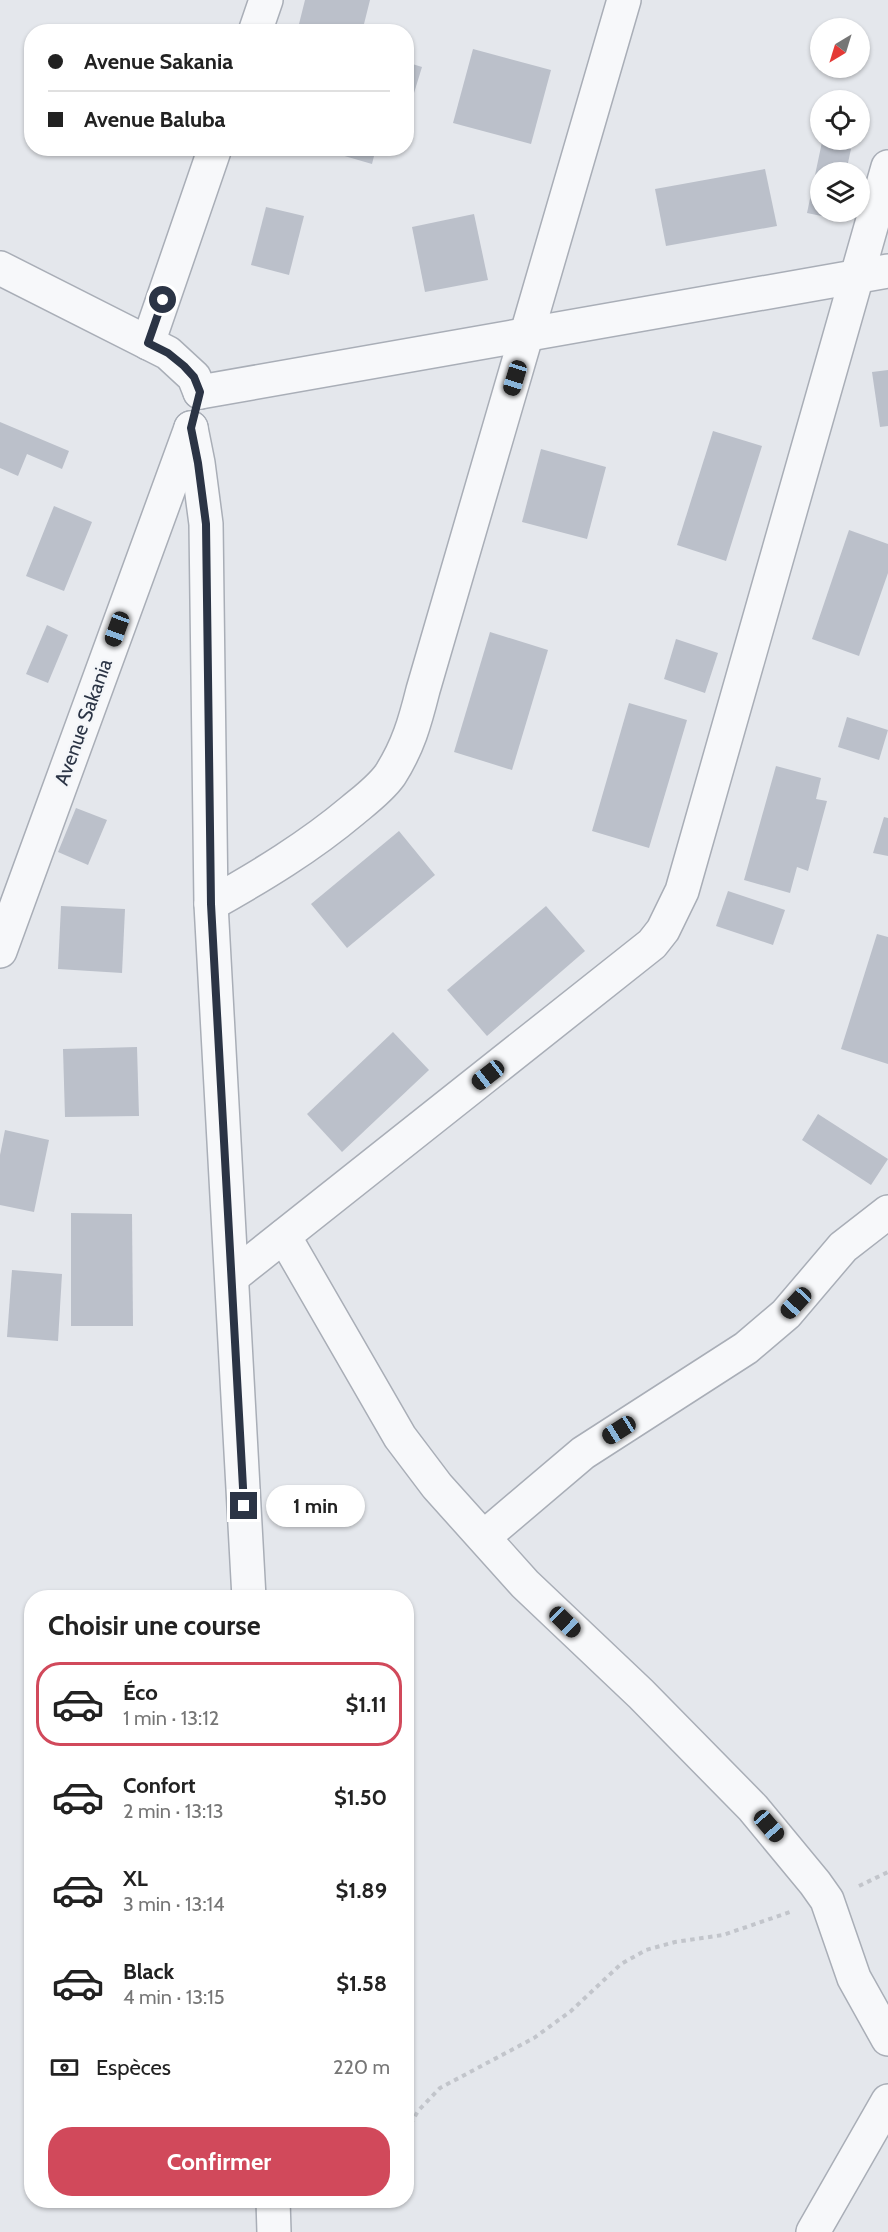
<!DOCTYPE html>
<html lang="fr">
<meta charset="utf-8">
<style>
:root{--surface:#fff;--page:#f2f2f2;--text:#222;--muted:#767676;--line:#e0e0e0;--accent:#d1495b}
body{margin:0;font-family:Cabin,sans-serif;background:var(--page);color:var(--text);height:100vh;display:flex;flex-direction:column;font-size:22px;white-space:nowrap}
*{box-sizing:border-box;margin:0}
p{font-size:20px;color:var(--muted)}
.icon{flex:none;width:33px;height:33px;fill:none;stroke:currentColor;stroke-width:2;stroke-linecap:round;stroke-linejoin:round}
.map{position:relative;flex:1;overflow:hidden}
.sheet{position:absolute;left:24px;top:1590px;width:390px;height:618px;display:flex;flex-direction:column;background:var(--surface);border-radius:24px;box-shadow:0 2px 4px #0004}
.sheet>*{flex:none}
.hud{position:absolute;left:24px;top:24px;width:390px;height:132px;border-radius:24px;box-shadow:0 2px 4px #0004;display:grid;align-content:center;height:132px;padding:0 24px;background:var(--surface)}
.needle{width:39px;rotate:218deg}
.tools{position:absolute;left:810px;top:18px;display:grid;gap:12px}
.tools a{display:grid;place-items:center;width:60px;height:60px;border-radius:50%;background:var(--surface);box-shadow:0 2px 4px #0004;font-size:30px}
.end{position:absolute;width:27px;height:27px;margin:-14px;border:8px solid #2b3445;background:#fff;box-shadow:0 0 0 3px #fff}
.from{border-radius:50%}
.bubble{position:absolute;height:42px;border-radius:21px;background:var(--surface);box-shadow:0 2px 4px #0004;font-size:20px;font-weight:700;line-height:42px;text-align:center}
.car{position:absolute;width:18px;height:36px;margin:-18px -9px;border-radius:8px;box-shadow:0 0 4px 2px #0007;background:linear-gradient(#222 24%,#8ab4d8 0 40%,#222 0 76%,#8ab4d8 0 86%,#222 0)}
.hud b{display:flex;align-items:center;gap:21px;height:57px;font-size:22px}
.hud b+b{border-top:2px solid var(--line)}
.hud i{width:15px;height:15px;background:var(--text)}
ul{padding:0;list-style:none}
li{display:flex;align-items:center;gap:18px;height:84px;margin:0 12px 9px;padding:0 12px;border:3px solid transparent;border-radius:24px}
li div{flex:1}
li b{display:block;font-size:22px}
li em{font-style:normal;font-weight:700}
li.current{border-color:var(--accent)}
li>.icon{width:54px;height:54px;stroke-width:1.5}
h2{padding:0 24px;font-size:27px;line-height:72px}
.pay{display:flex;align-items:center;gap:15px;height:66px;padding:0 24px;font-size:22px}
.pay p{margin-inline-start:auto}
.cta{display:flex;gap:12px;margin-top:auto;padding:12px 24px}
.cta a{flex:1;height:69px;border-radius:24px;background:var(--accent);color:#fff;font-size:24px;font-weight:700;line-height:69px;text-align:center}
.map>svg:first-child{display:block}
</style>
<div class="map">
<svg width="888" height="2232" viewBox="0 0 888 2232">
<rect width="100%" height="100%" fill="#e4e7ec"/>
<g fill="#bbc0ca">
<polygon points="305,0 370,0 362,32 297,32"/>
<polygon points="473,49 551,70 531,144 453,123"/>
<polygon points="406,62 422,67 410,106 406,105"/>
<polygon points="822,142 851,149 846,172 820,172 820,212 838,212 836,219 807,213"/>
<polygon points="317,148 376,148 372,164"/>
<polygon points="765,169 777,226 666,246 655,189"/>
<polygon points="266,207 304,216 289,275 251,265"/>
<polygon points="474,214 488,280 425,292 412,227"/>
<polygon points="888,370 888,426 880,427 872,372"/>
<polygon points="0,422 69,451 62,469 27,454 18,476 0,468"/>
<polygon points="713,431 762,446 726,561 677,545"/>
<polygon points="541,449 606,467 587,539 522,522"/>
<polygon points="54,506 92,522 64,591 26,576"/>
<polygon points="849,530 888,544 888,573 859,656 812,639"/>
<polygon points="47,625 68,635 48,683 26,674"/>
<polygon points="490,632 548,650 512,770 454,752"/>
<polygon points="676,639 718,653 705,693 664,679"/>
<polygon points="629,703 687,720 649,848 592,831"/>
<polygon points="847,717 888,730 879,760 838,747"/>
<polygon points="776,766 821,778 816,799 827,801 808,871 797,867 790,893 744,880"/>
<polygon points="76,808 107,820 88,865 58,852"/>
<polygon points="884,817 888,818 888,856 873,853"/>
<polygon points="399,831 435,875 347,948 311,904"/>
<polygon points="728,891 785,910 773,945 716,926"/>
<polygon points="61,906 125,909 122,973 58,969"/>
<polygon points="546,906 585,951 487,1036 447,990"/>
<polygon points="877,934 888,937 888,1064 841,1049"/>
<polygon points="393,1032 429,1070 342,1152 307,1114"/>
<polygon points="137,1047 139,1116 65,1117 63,1049"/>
<polygon points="818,1114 888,1159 871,1185 802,1140"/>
<polygon points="5,1130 49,1140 34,1212 0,1205 0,1155"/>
<polygon points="71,1213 132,1214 133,1326 71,1326"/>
<polygon points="12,1270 62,1274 58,1341 7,1337"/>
</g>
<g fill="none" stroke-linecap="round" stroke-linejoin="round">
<g stroke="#a9aeb7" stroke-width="36">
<g id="minor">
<polyline points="255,32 266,0"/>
<polyline points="0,268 168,353 194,377 200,392"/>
<polyline points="148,343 215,148"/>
<polyline points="200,392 888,271"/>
<polyline points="191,428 198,463 206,524 211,904 249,1598"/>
<path d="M 211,904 C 261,876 309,847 353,810 C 365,800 380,789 390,775 C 408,747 415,722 423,690 L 624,0"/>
<polyline points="0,951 191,428"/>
<polyline points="284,1236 400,1437 437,1486 525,1584 641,1694 753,1808 815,1883 827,1900 854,1978 888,2039"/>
<polyline points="232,1277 652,944 663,930 682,891 888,167"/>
<polyline points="484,1537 583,1453 746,1348 786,1314 843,1247 888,1212"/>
<polyline points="273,2200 274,2232"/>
<polyline points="813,2232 888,2101"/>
</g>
</g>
<g stroke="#c2c5cb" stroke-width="4" stroke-dasharray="4.5 4.5" stroke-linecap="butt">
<polyline points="859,1886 888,1872"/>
<polyline points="406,2132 418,2111 440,2088 534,2038 571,2011 621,1964 646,1950 675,1942 723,1935 793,1911"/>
</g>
<use href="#minor" stroke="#f7f8fa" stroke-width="33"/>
</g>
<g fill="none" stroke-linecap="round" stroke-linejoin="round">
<polyline stroke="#2b3445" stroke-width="8" points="163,300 148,343 168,353 184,366 194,377 200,392 191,428 198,463 206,524 211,904 244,1506"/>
</g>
<g text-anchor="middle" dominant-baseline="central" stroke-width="5" stroke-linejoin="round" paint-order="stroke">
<g font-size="20" fill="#2b3445" stroke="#f4f6f9">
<text transform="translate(83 722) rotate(-70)">Avenue Sakania</text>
</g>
</g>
</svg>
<div class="tools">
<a><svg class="needle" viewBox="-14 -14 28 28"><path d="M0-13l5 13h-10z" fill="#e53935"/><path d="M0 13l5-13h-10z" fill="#767676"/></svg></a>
<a><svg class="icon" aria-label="locate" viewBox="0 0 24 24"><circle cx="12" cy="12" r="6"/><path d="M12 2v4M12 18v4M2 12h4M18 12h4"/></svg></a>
<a><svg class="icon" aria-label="layers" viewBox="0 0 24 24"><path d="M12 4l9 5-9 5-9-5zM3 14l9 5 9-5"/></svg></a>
</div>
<i class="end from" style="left:163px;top:300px"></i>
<i class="end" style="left:244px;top:1506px"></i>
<div class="bubble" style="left:266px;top:1485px;width:99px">1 min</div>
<i class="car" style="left:515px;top:378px;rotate:197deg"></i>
<i class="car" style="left:117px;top:629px;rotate:200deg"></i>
<i class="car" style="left:488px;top:1075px;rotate:232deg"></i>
<i class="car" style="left:796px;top:1303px;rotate:223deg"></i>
<i class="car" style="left:619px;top:1430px;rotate:238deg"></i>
<i class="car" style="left:565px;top:1622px;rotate:134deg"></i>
<i class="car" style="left:769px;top:1826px;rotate:139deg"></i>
<div class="hud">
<b><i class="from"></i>Avenue Sakania</b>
<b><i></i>Avenue Baluba</b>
</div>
<section class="sheet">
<h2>Choisir une course</h2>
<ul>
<li class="current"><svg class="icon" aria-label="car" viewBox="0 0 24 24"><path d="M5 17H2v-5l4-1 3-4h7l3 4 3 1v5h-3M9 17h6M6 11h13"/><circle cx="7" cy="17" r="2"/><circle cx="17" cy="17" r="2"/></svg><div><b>Éco</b><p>1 min · 13:12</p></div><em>$1.11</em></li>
<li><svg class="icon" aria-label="car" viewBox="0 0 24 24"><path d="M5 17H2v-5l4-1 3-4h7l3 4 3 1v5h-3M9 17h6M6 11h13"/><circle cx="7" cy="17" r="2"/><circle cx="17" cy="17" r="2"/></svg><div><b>Confort</b><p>2 min · 13:13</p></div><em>$1.50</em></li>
<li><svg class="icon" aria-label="car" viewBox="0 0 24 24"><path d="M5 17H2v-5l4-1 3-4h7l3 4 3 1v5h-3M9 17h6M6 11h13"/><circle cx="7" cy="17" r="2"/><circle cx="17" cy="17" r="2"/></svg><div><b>XL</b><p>3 min · 13:14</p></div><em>$1.89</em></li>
<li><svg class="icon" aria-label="car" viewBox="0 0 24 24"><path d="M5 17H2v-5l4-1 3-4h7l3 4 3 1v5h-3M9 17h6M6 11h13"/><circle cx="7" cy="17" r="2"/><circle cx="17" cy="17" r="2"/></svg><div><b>Black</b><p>4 min · 13:15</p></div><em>$1.58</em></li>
</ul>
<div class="pay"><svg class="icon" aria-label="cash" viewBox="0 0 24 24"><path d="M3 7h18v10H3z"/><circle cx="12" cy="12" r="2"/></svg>Espèces<p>220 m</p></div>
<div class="cta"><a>Confirmer</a></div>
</section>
</div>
